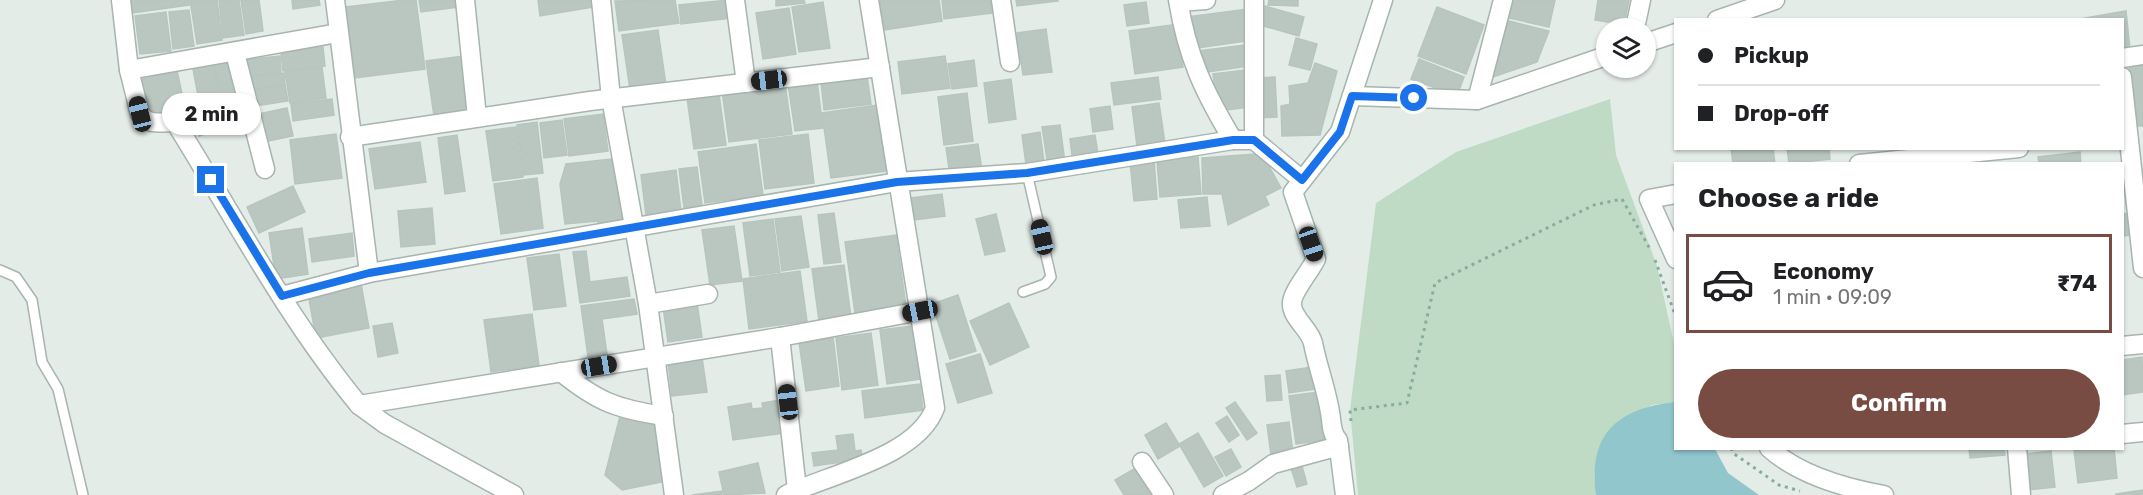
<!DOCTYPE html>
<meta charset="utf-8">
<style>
:root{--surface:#fff;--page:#f6f6f6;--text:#202124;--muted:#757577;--line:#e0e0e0;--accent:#794c43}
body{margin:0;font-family:Rubik,sans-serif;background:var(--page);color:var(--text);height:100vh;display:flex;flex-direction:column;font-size:22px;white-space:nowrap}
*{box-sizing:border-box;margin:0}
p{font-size:20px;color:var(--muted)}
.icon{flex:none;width:33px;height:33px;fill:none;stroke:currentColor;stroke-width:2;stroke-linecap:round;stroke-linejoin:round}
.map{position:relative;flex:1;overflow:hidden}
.drawer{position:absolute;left:1674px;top:162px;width:450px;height:288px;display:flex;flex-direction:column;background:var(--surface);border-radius:0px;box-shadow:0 2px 4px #0004}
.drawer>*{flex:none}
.banner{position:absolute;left:1674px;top:18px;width:450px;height:132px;border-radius:0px;box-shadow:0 2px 4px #0004;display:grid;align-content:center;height:132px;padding:0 24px;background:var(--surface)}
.fabs{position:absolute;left:1596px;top:18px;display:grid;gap:12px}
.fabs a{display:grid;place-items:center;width:60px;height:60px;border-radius:50%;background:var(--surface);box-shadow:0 2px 4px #0004;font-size:30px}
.end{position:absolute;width:27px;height:27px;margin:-14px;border:8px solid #1a73e8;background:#fff;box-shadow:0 0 0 3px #fff}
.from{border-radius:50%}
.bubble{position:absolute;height:42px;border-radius:21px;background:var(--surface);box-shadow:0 2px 4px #0004;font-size:20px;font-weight:700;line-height:42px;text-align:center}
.car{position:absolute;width:18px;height:36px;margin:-18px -9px;border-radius:8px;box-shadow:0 0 4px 2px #0007;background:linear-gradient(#222 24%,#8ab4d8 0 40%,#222 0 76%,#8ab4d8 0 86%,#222 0)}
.banner b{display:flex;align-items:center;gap:21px;height:57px;font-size:22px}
.banner b+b{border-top:2px solid var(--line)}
.banner i{width:15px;height:15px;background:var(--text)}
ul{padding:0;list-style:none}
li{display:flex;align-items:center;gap:18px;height:99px;margin:0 12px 9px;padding:0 12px;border:3px solid var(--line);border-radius:0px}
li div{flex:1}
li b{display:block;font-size:22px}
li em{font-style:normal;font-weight:700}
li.current{border-color:var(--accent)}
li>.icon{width:54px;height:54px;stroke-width:1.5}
h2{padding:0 24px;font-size:27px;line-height:72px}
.action{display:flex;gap:12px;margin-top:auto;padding:12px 24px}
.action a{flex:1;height:69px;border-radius:36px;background:var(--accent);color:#fff;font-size:24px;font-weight:700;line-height:69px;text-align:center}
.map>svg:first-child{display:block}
</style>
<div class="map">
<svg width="2143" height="495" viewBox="0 0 2143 495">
<rect width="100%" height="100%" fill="#e4ece8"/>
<polygon fill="#bfdbc5" points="1610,99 1616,155 1657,266 1675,348 1674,402 1652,405 1602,442 1594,474 1596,495 1358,495 1350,410 1376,203 1456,152"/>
<path fill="#91c6cc" d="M 1674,402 L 1676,448 L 1715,449 L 1728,473 L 1759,495 L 1596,495 C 1588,434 1617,409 1674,402 Z"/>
<g fill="#bac7c1" stroke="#b7c5bf" stroke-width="1.5">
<polygon points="132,0 189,0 189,5 133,13"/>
<polygon points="190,0 217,0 222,40 197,44"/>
<polygon points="219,0 239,0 244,35 223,38"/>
<polygon points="241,0 259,0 263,31 246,34"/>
<polygon points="292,0 319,0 320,5 293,9"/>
<polygon points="404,0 416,0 425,69 355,78 346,7"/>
<polygon points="419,0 457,0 458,7 421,12"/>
<polygon points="538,0 593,0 594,7 540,16"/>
<polygon points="675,0 679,23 619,31 615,1"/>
<polygon points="729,0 731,18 681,24 679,5"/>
<polygon points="776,0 804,0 805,3 776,6"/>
<polygon points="880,0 939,0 942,21 885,30"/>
<polygon points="942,0 990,0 992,13 944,19"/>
<polygon points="1016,0 1057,0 1058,1 1017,6"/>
<polygon points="1269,0 1298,0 1298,6 1268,5"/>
<polygon points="1513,0 1555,0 1549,27 1509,18"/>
<polygon points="1598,0 1629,0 1624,25 1595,20"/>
<polygon points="823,2 830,48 799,52 792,7"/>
<polygon points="1146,2 1149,23 1127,26 1124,5"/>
<polygon points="1265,6 1304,17 1299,36 1260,25"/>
<polygon points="1437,7 1484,25 1466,74 1418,56"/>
<polygon points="789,8 796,54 763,59 756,13"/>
<polygon points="1248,9 1252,40 1191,49 1187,17"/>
<polygon points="189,10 194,46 173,49 169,12"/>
<polygon points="2126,11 2130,49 2122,49 2122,20 2074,20"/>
<polygon points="166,12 171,51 140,54 135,16"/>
<polygon points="1509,21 1549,31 1537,62 1487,79"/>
<polygon points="1178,24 1183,67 1135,74 1129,31"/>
<polygon points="1046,29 1052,72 1023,75 1017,33"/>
<polygon points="658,30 666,85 630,90 622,35"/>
<polygon points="1296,38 1317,44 1310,70 1289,65"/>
<polygon points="1245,45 1248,66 1201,73 1198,51"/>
<polygon points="323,47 325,66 283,71 281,52"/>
<polygon points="280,56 281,72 244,76 242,60"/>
<polygon points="463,56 470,111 434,116 426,61"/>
<polygon points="945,56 950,88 902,94 898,62"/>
<polygon points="1419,59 1464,77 1457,96 1411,79"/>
<polygon points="234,60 244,107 223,111 214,64"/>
<polygon points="974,60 977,86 952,89 948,64"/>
<polygon points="1315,63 1337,71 1320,135 1282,136 1281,106 1290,104 1289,86 1308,83"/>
<polygon points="2143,63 2143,95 2133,96 2129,65"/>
<polygon points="213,65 219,97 199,101 193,69"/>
<polygon points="322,67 326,98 290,103 285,72"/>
<polygon points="1245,70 1250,107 1218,111 1213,74"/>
<polygon points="177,71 185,107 146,116 138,80"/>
<polygon points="284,73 285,85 246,90 245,77"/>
<polygon points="867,76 871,104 824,110 821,82"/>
<polygon points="1158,77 1161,99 1114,105 1111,83"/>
<polygon points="1275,77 1277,117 1257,118 1255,78"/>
<polygon points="1011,79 1016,119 989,123 984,83"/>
<polygon points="817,81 823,128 795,131 788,84"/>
<polygon points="785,83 792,134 729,142 722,91"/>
<polygon points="285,85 288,101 249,107 247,91"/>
<polygon points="967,93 973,141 944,145 938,97"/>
<polygon points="719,94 726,145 694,149 687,98"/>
<polygon points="2143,96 2143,126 2138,126 2134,97"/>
<polygon points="332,99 334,115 293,121 291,104"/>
<polygon points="1159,103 1165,143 1137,146 1132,107"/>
<polygon points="877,105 886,171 831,178 822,113"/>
<polygon points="1110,106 1113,129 1093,132 1090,109"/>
<polygon points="247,107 249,122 227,125 225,111"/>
<polygon points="287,108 293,136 263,142 258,114"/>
<polygon points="223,114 226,127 199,136 195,123"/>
<polygon points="603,114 608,151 569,156 564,119"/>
<polygon points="562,120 567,155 544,158 540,123"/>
<polygon points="537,122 543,173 524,175 517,125"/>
<polygon points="1060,125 1065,163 1048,166 1042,127"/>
<polygon points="516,127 523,177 493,181 486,131"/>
<polygon points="1040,132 1044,162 1026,164 1022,135"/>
<polygon points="336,134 342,178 295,184 290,140"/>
<polygon points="808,134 814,183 765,189 759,140"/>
<polygon points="457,135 465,191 445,194 438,138"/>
<polygon points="1095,135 1099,160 1073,163 1070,139"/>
<polygon points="420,142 426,182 375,189 369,149"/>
<polygon points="756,144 763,195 705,203 698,152"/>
<polygon points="978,144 982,171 950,175 946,148"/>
<polygon points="1731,148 1773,148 1775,164 1733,164"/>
<polygon points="1787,148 1829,148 1830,159 1789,164"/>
<polygon points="2080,152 2081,164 2039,164 2038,157"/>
<polygon points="1256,154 1265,159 1281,188 1265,196 1269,205 1228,225 1222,194 1203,194 1202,158"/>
<polygon points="1198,157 1201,194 1160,197 1157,161"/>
<polygon points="621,158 627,203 622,223 598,226 598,221 565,224 560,184 566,164"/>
<polygon points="1154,160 1157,199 1134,201 1130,162"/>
<polygon points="697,167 702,205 684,208 679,169"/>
<polygon points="676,170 681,211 646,215 641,175"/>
<polygon points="537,178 543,228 501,234 494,184"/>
<polygon points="293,186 305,212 259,233 247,207"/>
<polygon points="942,194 945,216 914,220 911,198"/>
<polygon points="1207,197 1210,226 1181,228 1178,200"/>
<polygon points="432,208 435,244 401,247 398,211"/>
<polygon points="834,213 841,262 824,264 818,215"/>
<polygon points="2132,213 2134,235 2122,236 2122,214"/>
<polygon points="996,214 1005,251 985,255 976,219"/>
<polygon points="801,216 809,267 782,271 775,219"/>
<polygon points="773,219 780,272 750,276 743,223"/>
<polygon points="734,226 742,281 710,285 702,230"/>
<polygon points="302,228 308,274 276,279 269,233"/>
<polygon points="352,233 354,256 312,262 309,239"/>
<polygon points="896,235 906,306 855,313 845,242"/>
<polygon points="586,251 590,282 627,277 630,296 580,303 573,252"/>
<polygon points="559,254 566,306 534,310 527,258"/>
<polygon points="844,265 851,317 819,321 812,269"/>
<polygon points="800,271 807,321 749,329 743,279"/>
<polygon points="361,284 369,328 316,338 308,293"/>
<polygon points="958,295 976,351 950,359 932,304"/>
<polygon points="634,299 637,314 602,319 607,354 588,357 581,306"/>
<polygon points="697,302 702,337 668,342 663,307"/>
<polygon points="1009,303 1029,347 990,365 970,321"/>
<polygon points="532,314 539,365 491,372 484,320"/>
<polygon points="392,323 398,353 378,357 373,326"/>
<polygon points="913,326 920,379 887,384 880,330"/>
<polygon points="871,333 878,385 842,390 836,338"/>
<polygon points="833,337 839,386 806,391 799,342"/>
<polygon points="980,354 992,393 958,403 946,364"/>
<polygon points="702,357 707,392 672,396 668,362"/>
<polygon points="2142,357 2143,392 2122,395 2122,360"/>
<polygon points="1312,367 1315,389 1289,393 1286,371"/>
<polygon points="1280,375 1282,400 1267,401 1265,376"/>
<polygon points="920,384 923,410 865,418 862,391"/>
<polygon points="1318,392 1325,440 1296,444 1289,396"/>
<polygon points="780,400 784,433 733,440 728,407 751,403 752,409 763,408 762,403"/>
<polygon points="1235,402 1257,433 1247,440 1226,408"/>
<polygon points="620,416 658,420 667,481 622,490 605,475"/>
<polygon points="1227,416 1239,435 1229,442 1216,423"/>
<polygon points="1289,422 1293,453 1271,455 1267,425"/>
<polygon points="1166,423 1180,446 1158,459 1145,435"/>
<polygon points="1198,433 1223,476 1204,487 1179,444"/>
<polygon points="853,434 855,451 861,450 863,459 814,466 812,453 838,450 836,436"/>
<polygon points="1969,448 2004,448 2005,455 1970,458"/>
<polygon points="2087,448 2114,448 2117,478 2078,483 2074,450"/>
<polygon points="1231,449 1241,467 1226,476 1215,457"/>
<polygon points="2051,451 2055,487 2028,490 2024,454"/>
<polygon points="1300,459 1307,484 1297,487 1289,462"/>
<polygon points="758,463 765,493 724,495 719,472"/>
<polygon points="1139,466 1155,495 1124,495 1115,480"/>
<polygon points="2143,490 2143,495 2116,495 2116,494"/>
<polygon points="722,491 722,495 692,495"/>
</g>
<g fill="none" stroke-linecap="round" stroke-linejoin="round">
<g stroke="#a7b4af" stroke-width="12">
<g id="lane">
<polyline points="0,270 16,277 32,300 42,362 58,389 83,495"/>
<polyline points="1023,292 1045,284 1051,277 1027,173"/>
</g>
</g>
<g stroke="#a7b4af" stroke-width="21">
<g id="street">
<path d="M 121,0 L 129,70 L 140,114 C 148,126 162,122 175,122 C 234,217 288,319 359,405 L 780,337 L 920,311"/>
<polyline points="465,0 477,117"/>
<polyline points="601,0 611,98 648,304 674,495"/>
<polyline points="735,0 746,83"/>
<polyline points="1001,0 1010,62"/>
<path d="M 1178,0 C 1187,56 1204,92 1233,140"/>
<polyline points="1179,2 1206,0"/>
<polyline points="1717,20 1775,0"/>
<polyline points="1635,28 1641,0"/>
<polyline points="1646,43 1676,33"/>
<polyline points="235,53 265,169"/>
<polyline points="2122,58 2143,55"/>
<polyline points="129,70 338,33"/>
<polyline points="2122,77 2143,268"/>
<polyline points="1352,96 1477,100 1606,56"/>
<polyline points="1477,100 1503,0"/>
<polyline points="350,137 590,101 880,67"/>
<polyline points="1254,140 1254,0"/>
<polyline points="1859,164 2019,148"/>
<polyline points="1676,194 1649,199 1676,259"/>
<polyline points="369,273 897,182 1027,173 1233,140 1254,140 1302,180"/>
<polyline points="282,296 369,273 335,0"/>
<polyline points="648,304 708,294"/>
<polyline points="780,337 797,490"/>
<polyline points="2122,346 2143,344"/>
<path d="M 561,372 C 598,402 617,409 664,416"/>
<polyline points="359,405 385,424 514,495"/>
<polyline points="2122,434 2143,432"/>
<path d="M 1769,448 C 1799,475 1845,488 1884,495"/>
<polyline points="2017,448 2021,495"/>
<polyline points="1142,462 1164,495"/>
<path d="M 786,495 C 830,474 917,457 935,408 L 869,0"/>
<polyline points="1223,495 1249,481 1273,464 1339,446"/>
</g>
</g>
<g stroke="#a3b7af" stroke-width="21">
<path id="secondary" d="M 1345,495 L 1338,440 C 1332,434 1332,427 1331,419 C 1328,393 1318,369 1313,343 C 1310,329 1291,318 1292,303 C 1292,292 1311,270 1316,259 L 1293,192 L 1340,132 L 1383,0"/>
</g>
<g stroke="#87ad9f" stroke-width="3" stroke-dasharray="3 4.5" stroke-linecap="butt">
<polyline points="1655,260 1676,317"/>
<polyline points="1351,421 1350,410 1407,403 1435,283 1594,205 1622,199 1650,249"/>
<polyline points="1731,448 1733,453 1779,485 1800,491"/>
</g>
<use href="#lane" stroke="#fff" stroke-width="9"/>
<use href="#street" stroke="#fff" stroke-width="18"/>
<use href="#secondary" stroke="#fff" stroke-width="18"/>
</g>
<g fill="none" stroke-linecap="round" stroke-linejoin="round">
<polyline stroke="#1a73e8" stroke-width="8" points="211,180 282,296 369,273 897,182 1027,173 1233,140 1254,140 1302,180 1340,132 1352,96 1414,98"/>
</g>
</svg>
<div class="fabs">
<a><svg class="icon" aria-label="layers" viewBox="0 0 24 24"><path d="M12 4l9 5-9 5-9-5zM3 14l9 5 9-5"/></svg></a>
</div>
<i class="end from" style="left:1414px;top:98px"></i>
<i class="end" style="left:211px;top:180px"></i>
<div class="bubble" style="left:162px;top:93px;width:99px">2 min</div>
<i class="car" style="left:769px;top:80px;rotate:263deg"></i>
<i class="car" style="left:140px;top:114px;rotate:346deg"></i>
<i class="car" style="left:1042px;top:237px;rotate:347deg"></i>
<i class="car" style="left:1311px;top:244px;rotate:161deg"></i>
<i class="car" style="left:920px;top:311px;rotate:259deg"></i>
<i class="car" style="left:599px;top:366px;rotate:81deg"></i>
<i class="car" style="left:788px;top:402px;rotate:353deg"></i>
<div class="banner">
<b><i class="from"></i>Pickup</b>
<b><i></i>Drop-off</b>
</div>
<section class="drawer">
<h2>Choose a ride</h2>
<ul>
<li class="current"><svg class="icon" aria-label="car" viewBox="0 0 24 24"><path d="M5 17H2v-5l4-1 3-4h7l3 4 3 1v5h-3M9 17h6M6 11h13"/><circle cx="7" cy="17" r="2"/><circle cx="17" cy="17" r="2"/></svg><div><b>Economy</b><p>1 min · 09:09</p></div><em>₹74</em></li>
</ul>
<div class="action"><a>Confirm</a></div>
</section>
</div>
